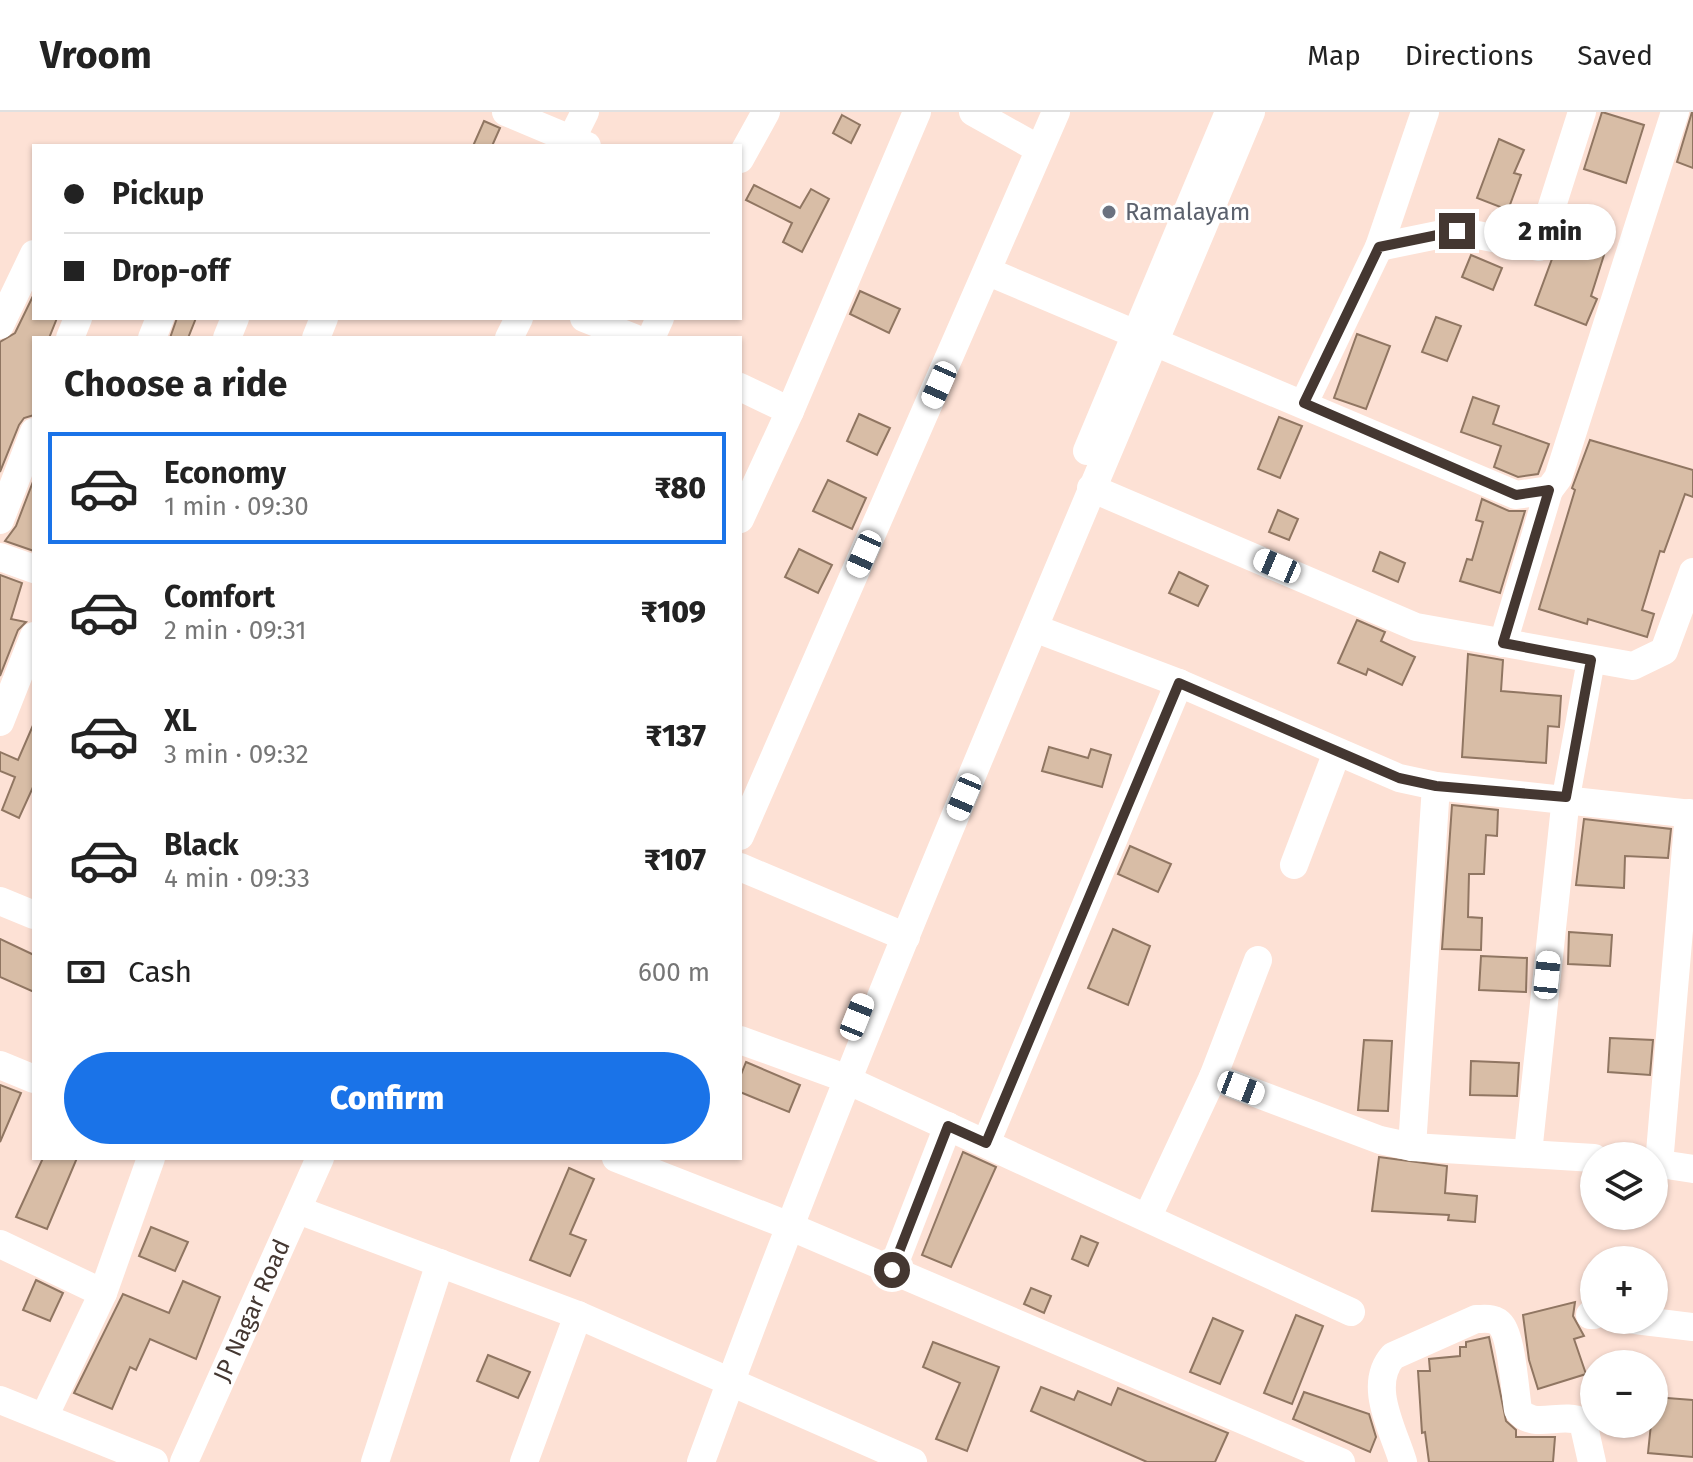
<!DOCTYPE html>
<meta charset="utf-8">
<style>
:root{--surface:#fff;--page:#f6f6f6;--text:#222;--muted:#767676;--line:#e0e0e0;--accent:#1a73e8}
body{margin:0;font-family:"Fira Sans",sans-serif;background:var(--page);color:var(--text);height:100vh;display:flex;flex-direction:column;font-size:30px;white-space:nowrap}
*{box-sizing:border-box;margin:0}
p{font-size:26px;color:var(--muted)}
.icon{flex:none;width:44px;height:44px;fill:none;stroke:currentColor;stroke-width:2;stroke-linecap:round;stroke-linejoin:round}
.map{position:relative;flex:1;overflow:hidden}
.drawer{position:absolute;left:32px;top:224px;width:710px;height:824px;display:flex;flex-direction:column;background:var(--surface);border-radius:0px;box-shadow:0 2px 6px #0004}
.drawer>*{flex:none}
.banner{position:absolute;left:32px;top:32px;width:710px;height:176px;border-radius:0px;box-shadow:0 2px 6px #0004;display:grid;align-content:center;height:176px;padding:0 32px;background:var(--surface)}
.tools{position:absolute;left:1580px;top:1030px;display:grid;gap:16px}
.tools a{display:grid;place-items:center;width:88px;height:88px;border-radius:50%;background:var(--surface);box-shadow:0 2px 6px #0004;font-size:40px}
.end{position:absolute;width:36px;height:36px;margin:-18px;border:10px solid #443731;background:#fff;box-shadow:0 0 0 4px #fff}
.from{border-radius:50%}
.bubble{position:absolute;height:56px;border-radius:28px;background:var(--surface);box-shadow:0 2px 6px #0004;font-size:26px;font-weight:800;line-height:56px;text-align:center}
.car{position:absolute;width:24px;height:48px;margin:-24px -12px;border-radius:10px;box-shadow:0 0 6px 2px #0007;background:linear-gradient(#fff 24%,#345 0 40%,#fff 0 76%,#345 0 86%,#fff 0)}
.banner b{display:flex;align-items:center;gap:28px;height:76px;font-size:30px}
.banner b+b{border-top:2px solid var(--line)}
.banner i{width:20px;height:20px;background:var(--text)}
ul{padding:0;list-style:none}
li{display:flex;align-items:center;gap:24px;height:112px;margin:0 16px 12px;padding:0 16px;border:4px solid transparent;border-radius:0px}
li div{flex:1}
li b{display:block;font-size:30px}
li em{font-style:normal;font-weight:800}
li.selected{border-color:var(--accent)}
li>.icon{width:72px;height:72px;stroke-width:1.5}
h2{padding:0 32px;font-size:36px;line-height:96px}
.pay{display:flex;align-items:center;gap:20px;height:88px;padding:0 32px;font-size:30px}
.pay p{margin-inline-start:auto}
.button{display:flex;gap:16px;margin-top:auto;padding:16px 32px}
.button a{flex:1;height:92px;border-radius:48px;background:var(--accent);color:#fff;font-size:32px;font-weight:800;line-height:92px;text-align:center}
header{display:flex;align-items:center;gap:48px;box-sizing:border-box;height:112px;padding:0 40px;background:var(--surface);border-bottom:2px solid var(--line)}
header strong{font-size:38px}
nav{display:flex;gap:44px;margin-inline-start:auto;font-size:28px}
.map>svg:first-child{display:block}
</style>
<header>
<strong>Vroom</strong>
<nav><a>Map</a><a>Directions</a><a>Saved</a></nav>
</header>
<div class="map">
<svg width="1693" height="1350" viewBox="0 0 1693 1350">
<rect width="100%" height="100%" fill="#fde1d5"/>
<g fill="#d8bda6" stroke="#907662" stroke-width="2">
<polygon points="1602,0 1644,13 1626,71 1584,57"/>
<polygon points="1692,0 1693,0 1693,56 1677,50"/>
<polygon points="842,3 860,13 851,31 833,21"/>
<polygon points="484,9 500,16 492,34 473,34"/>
<polygon points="1499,27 1524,38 1514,61 1521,63 1508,98 1477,86"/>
<polygon points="754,73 800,96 811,77 829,87 802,140 783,130 792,111 746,88"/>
<polygon points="1559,128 1604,143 1591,184 1597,187 1586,213 1535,193"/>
<polygon points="1471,143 1502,156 1493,178 1462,165"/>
<polygon points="860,179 900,197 889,221 850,202"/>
<polygon points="33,184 34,206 57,206 49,226 34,226 34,303 24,306 19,313 0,360 0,230 15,221"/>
<polygon points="1436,205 1461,214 1447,249 1422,240"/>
<polygon points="177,206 196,206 188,226 170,226"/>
<polygon points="1357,222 1390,234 1366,297 1334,286"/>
<polygon points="1473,285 1499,294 1493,312 1549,332 1538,362 1518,365 1494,355 1501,334 1461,320"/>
<polygon points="859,302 890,316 877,343 847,329"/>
<polygon points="1279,305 1302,314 1280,366 1258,357"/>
<polygon points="1590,328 1693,358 1693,385 1685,382 1664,440 1660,439 1642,498 1654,502 1647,525 1588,507 1587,512 1539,497 1575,378 1572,376"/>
<polygon points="34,367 34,439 5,429 16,414"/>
<polygon points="828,368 866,386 852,417 813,399"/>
<polygon points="1482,387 1509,399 1525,399 1500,481 1460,469 1467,447 1472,448 1483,410 1476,408"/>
<polygon points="1278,398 1298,407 1289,428 1269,420"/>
<polygon points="799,437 832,453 818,481 785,465"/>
<polygon points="1380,440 1405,451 1398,470 1373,459"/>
<polygon points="1179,460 1208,474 1198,494 1169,481"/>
<polygon points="0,463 22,471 11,507 26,510 18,518 0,564"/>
<polygon points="1357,508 1385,520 1381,529 1415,545 1402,573 1368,557 1366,563 1338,551"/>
<polygon points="1468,542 1503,548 1501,579 1561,584 1559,615 1548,614 1546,651 1462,645"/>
<polygon points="34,611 34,673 19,706 2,698 15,665 0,659 0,640 18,648"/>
<polygon points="1049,635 1088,646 1091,637 1111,643 1102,675 1042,659"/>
<polygon points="1452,693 1498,698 1497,724 1486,723 1484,762 1469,762 1468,805 1482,806 1481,838 1442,837"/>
<polygon points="1584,707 1671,717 1668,746 1625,744 1624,776 1576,773"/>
<polygon points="1130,734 1171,752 1158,780 1118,762"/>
<polygon points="1113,817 1150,834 1128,893 1088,876"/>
<polygon points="1569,820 1612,823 1610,854 1568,852"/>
<polygon points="0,827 34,843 34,880 0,865"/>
<polygon points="1481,844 1527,846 1526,880 1479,878"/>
<polygon points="1610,926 1653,928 1650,963 1608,960"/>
<polygon points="1364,928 1392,929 1388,999 1358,998"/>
<polygon points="1471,949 1519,951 1517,984 1470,983"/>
<polygon points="746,950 800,973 789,1000 740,980 740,965"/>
<polygon points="0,973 21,981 0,1030"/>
<polygon points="963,1040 996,1055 951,1155 922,1143"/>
<polygon points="1379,1045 1447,1054 1445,1081 1477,1084 1475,1110 1448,1108 1449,1103 1372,1099"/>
<polygon points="43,1046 77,1046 47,1117 16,1105"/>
<polygon points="569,1056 594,1067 570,1122 586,1128 570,1164 530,1148"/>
<polygon points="151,1115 188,1130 175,1159 139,1144"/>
<polygon points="1081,1124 1098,1131 1088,1154 1072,1147"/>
<polygon points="36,1168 63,1181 50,1209 23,1198"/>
<polygon points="183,1169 220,1185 196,1247 150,1227 136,1258 130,1255 112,1297 74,1281 123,1182 169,1201"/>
<polygon points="1031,1176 1051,1184 1044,1201 1024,1192"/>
<polygon points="1575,1190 1573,1204 1584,1224 1574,1227 1586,1262 1538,1277 1529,1248 1523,1203"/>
<polygon points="1296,1203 1323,1214 1292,1292 1264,1281"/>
<polygon points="1213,1206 1243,1219 1220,1272 1190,1260"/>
<polygon points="1489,1225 1506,1309 1516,1318 1516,1325 1555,1325 1553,1350 1429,1350 1425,1320 1422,1321 1418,1259 1430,1259 1429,1247 1460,1244 1460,1235 1466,1235 1466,1230"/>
<polygon points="933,1230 999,1255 967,1339 936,1327 960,1271 923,1255"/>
<polygon points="488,1243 530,1260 518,1286 477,1269"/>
<polygon points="1041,1275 1074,1288 1078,1279 1111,1293 1118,1276 1228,1321 1215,1350 1147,1350 1031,1299"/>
<polygon points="1304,1280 1369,1302 1376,1325 1370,1340 1293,1307"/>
<polygon points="1654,1285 1693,1288 1693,1345 1648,1341 1651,1312 1654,1312"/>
</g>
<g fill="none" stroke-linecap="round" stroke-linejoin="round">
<g stroke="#fff" stroke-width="28">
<polyline points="506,0 587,34"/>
<polyline points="973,0 1039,37"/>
<polyline points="572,26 585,0"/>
<polyline points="740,47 766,0"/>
<polyline points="1379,135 1457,119 1539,135 1582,0"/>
<polyline points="989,160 1516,383 1549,378 1558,366 1675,0"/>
<polyline points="584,206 634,226"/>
<polyline points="0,213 34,142"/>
<polyline points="70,226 78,206"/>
<polyline points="152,226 160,206"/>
<polyline points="227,226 235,206"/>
<polyline points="316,226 324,206"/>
<polyline points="509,226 519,206"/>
<polyline points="651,226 660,206"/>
<polyline points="740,275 790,299"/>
<polyline points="1304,291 1379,135 1425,0"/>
<polyline points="1087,339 1229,0"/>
<polyline points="1091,376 1416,515 1633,554 1664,539 1693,460"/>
<polyline points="740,407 790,299 917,0"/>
<polyline points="0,408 34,320"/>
<polyline points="0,445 34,457"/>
<polyline points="1034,516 1179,571 1399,666 1436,674 1693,702"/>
<polyline points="1503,531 1549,378"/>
<polyline points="0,610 34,524"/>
<polyline points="740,724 1056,0"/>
<polyline points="1294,753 1337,640"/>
<polyline points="740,755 906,825"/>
<polyline points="0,789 34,803"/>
<polyline points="740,928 834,962"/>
<polyline points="0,953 34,967"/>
<polyline points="1213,965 1380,1028 1412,1035 1594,1046"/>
<polyline points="847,968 1351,1200"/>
<polyline points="986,1031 1179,571"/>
<polyline points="1412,1035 1436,674"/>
<polyline points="1528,1041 1566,685 1591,548"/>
<polyline points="616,1046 777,1109 1341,1350"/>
<polyline points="1654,1051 1693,1057"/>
<polyline points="1659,1052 1689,701"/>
<polyline points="298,1098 578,1203 913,1350"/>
<polyline points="1148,1104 1213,965 1258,848"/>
<polyline points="0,1132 103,1181"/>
<polyline points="892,1158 948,1014"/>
<polyline points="1590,1203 1594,1203"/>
<polyline points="1635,1208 1693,1215"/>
<polyline points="0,1288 154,1350"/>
<polyline points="44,1305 103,1181 151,1046"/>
<path id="s1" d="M 184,1350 L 320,1046"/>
<polyline points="375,1350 440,1151"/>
<polyline points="524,1350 578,1203"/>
<path d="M 701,1350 C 868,893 1064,448 1251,0"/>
<path d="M 1403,1350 C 1393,1317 1367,1273 1393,1244 L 1476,1207 C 1485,1207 1495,1205 1501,1213 C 1512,1226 1515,1280 1518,1298 C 1533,1319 1562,1299 1583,1310 L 1592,1350"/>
</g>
</g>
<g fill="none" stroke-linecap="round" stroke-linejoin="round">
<polyline stroke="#443731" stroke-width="10" points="892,1158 948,1014 986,1031 1179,571 1399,666 1436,674 1566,685 1591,548 1503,531 1549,378 1516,383 1304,291 1379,135 1457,119"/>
</g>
<circle fill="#6b7280" stroke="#fff" stroke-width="3" cx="1109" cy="100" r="8"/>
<g text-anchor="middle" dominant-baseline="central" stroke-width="6" stroke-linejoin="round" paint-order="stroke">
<g font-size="24" fill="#5b616d" stroke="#fff" text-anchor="start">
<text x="1125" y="100">Ramalayam</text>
</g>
<g font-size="24" fill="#443731" stroke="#fff">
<text stroke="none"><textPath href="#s1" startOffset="166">JP Nagar Road</textPath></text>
</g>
</g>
</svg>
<div class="tools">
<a><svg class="icon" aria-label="layers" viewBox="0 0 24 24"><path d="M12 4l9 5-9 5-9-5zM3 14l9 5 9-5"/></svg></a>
<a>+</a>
<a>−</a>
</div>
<i class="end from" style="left:892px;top:1158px"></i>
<i class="end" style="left:1457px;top:119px"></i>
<div class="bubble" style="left:1484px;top:92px;width:132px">2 min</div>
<i class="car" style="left:939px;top:273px;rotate:204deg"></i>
<i class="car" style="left:864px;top:442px;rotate:204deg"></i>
<i class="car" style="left:1277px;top:454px;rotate:293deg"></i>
<i class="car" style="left:964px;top:685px;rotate:203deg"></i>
<i class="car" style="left:1547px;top:863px;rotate:6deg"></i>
<i class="car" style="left:857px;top:905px;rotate:22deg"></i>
<i class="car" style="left:1241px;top:976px;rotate:111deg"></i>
<div class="banner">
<b><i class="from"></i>Pickup</b>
<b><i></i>Drop-off</b>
</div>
<section class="drawer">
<h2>Choose a ride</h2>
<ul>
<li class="selected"><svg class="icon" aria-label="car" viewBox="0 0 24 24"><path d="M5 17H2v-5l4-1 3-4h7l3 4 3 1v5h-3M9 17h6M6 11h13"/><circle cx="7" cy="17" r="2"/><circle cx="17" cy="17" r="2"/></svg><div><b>Economy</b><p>1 min · 09:30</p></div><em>₹80</em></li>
<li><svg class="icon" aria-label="car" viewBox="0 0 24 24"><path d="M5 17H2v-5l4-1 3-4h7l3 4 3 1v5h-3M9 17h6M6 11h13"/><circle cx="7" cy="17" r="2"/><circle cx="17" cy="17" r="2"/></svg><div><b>Comfort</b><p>2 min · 09:31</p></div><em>₹109</em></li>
<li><svg class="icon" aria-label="car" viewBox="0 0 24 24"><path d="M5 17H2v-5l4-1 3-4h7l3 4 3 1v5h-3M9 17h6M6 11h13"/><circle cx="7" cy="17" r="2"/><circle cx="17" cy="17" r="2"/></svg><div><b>XL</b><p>3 min · 09:32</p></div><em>₹137</em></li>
<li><svg class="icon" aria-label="car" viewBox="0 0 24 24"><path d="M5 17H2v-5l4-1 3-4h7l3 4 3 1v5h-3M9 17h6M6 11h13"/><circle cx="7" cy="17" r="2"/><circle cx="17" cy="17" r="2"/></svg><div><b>Black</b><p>4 min · 09:33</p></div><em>₹107</em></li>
</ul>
<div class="pay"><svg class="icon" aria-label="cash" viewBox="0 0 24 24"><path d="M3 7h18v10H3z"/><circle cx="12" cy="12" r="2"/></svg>Cash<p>600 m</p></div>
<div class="button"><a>Confirm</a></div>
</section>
</div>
